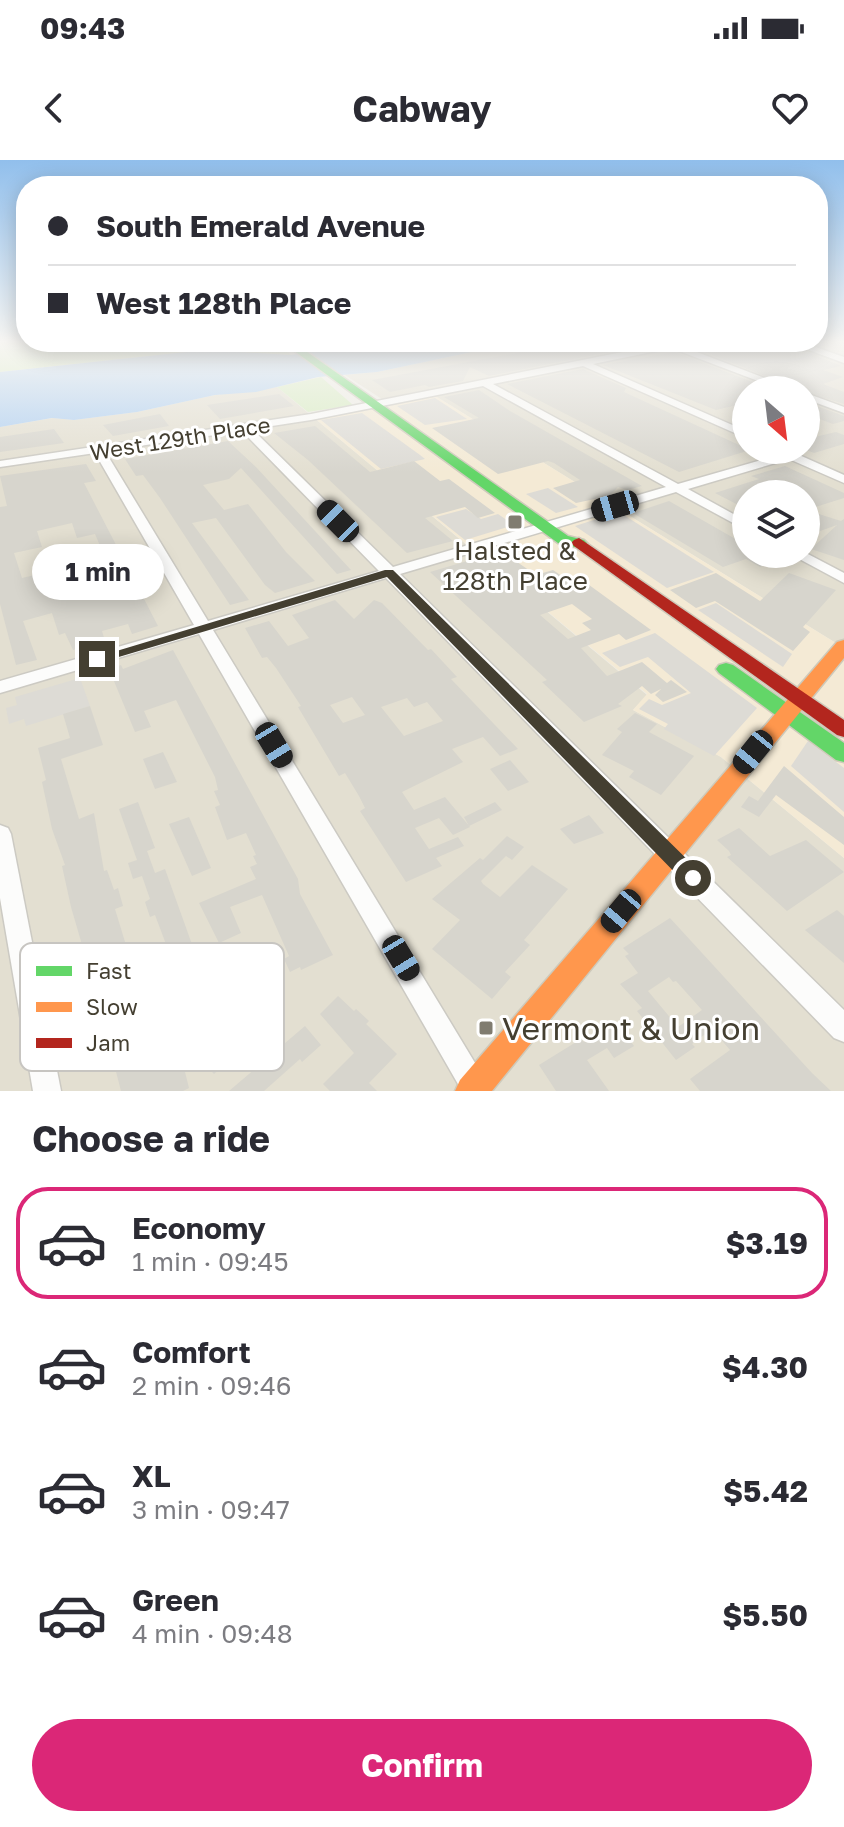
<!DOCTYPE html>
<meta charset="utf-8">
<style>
:root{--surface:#fff;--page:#f2f2f3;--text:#2b2b33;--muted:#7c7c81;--line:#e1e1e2;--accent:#db2777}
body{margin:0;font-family:"Golos Text",sans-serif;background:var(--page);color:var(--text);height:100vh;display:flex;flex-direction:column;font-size:30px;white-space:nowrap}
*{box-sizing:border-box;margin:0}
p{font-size:26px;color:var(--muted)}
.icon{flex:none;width:44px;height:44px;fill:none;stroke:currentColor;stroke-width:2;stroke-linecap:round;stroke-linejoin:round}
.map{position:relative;height:931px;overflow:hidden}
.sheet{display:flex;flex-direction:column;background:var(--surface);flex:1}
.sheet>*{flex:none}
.hud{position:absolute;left:16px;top:16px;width:812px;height:176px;border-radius:32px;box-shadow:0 4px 20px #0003;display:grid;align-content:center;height:176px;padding:0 32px;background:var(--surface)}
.needle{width:52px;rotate:152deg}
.buttons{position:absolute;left:732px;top:216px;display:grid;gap:16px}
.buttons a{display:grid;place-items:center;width:88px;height:88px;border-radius:50%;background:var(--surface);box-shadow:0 4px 20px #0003;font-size:40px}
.end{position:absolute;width:36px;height:36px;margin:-18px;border:10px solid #443f31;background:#fff;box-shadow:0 0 0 4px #fff}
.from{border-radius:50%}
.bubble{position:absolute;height:56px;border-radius:28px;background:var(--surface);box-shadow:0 4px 20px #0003;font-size:26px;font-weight:700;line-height:56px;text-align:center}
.car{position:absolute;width:24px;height:48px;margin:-24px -12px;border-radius:10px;box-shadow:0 0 6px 2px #0007;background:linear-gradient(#222 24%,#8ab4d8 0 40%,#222 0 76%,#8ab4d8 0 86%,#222 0)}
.hud b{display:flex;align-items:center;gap:28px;height:76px;font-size:30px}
.hud b+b{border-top:2px solid var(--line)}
.hud i{width:20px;height:20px;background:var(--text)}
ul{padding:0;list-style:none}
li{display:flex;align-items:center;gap:24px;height:112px;margin:0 16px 12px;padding:0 16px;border:4px solid transparent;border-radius:32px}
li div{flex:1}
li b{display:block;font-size:30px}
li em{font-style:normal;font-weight:700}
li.on{border-color:var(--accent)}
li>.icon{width:72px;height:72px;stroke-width:1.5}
h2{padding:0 32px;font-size:36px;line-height:96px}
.primary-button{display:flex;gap:16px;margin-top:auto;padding:16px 32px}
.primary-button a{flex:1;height:92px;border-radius:48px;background:var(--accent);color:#fff;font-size:32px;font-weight:700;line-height:92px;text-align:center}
.status{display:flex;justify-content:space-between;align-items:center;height:56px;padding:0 40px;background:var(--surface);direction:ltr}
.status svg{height:22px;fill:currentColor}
header{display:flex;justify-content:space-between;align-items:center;height:104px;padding:0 32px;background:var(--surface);font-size:36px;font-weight:700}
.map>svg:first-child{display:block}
</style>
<div class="status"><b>09:43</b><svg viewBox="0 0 49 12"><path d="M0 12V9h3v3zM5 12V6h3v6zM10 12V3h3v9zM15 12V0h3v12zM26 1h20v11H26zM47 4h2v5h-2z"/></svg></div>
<header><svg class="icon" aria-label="back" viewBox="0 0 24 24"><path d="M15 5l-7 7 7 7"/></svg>Cabway<svg class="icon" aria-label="heart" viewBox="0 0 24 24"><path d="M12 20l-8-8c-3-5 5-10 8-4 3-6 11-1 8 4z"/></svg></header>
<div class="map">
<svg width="844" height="931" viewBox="0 0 844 931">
<rect width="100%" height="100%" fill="#eeece5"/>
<g fill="#e3dfd1" fill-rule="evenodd">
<path d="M 520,182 L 844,182 L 844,488 L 432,234 L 388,243 L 345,215 L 377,212 ZM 746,230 L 806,230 L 806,290 L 746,290 ZM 746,334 L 806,334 L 806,394 L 746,394 Z"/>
<polygon points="277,227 647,535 633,550 721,597 844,698 844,931 0,931 0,267 53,258 74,260 137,252 215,235"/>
</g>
<polygon fill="#f4ead5" points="432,234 844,488 844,698 721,597 633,550 647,534 313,257"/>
<g fill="#d7ecc1">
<polygon points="0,182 274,182 291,195 205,190 0,212"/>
<polygon points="321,217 353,245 308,252 277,227"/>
</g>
<g fill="#dddbd5">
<polygon points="435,238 467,259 425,265 397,246"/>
<polygon points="362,253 420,295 425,299 381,309 321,260"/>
<polygon points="548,328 578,347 556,353 526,334"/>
<polygon points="466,349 481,359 498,354 514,365 465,380 436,357"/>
<polygon points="619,352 714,412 667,428 575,366"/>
<polygon points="716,443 792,494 783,507 698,450"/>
<polygon points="655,473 757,548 714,596 664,569 668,564 639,549 649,539 662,545 691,533 648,497 620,507 602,493"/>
<polygon points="80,518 90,546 26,566 24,559 9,564 6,548 17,545 15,537"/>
<polygon points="808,581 844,608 844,652 791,606"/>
</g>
<polygon fill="#b0d0f2" points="324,182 520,182 377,212 318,217 256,232 215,235 137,252 74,260 52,258 0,267 0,212 205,190 291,195 310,192"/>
<g fill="#d7d5cd" fill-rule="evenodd">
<polygon points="576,182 631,182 639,186 489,216 470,207 463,221 429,227 425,225 390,232 372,220"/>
<polygon points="724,182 756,186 784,182 841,206 823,210 843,217 823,224 844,232 844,244 799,230 695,188"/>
<polygon points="674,192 774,230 746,230 746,243 716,250 603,205"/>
<polygon points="583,209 626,228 624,232 750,290 679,312 507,224"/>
<polygon points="479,230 510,251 642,326 627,330 618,327 609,336 576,343 553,328 580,320 554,303 548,301 498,314 432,268 479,258 444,237"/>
<polygon points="279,234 294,246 220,259 207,245"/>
<polygon points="806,242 844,256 844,261 833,264 806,254"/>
<polygon points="160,254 169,266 113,276 103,265"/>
<polygon points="315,266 370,312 414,301 440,321 449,319 495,353 478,358 465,347 425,358 453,381 407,393 308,300 274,273"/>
<polygon points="54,269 64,283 0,292 0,277"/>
<polygon points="836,272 844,275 844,284 814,293 806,290 806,279"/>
<polygon points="228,281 256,307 351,410 337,414 241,308 229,319 203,325 224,350 248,344 286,392 315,421 275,433 265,425 216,358 192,363 249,440 230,445 160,338 143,315 136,316 125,299"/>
<path d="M 86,304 L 96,321 L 84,323 L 158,466 L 132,474 L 128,464 L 102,471 L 105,481 L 73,490 L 65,473 L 59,475 L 52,453 L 23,461 L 37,500 L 16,505 L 0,444 L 0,347 L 7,346 L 0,316 ZM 72,363 L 77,378 L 95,374 L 104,395 L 96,397 L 107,422 L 64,432 L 56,410 L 22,418 L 14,393 L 42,387 L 37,371 Z"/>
<polygon points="785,306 844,333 844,338 806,350 806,334 746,334 746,349 715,333 759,319 751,316"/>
<polygon points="669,341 746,385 746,394 762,394 774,401 760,407 746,399 723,407 633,353"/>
<polygon points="806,350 841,361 844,359 844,400 811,389 837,365 806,376"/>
<path d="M 501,391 L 536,415 L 553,410 L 575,425 L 585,422 L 651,470 L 626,480 L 619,474 L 581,488 L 607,516 L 642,502 L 667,523 L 671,520 L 687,532 L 663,542 L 655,535 L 661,529 L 651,534 L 642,526 L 618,544 L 622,546 L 584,562 L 542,522 L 547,520 L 430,412 ZM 572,444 L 592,459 L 582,463 L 591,470 L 568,479 L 540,455 Z"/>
<polygon points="716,413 760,441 789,413 836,430 803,467 810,472 793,491 715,441 696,448 670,430"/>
<path d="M 335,440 L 354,459 L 374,440 L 382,443 L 428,490 L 431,489 L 457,517 L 451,519 L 518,589 L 500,596 L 483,577 L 452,589 L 463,602 L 402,632 L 414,650 L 445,637 L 470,667 L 453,675 L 439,658 L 415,668 L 429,689 L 458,677 L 464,686 L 436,698 L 442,706 L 406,722 L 360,651 L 365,648 L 359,636 L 345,613 L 339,616 L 298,547 L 301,546 L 276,508 L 267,497 L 262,498 L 245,468 L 269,461 L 288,486 L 309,478 L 292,455 ZM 352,537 L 365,555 L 343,563 L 330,545 ZM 407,538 L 414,547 L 427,542 L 443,561 L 404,576 L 381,547 Z"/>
<polygon points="173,490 298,719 300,734 333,795 301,810 300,807 290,812 284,799 289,796 262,735 230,747 241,773 219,783 199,743 256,719 250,707 257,704 253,696 256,695 246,673 227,680 215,647 220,645 214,631 218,630 215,617 176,540 144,551 151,567 135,572 109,509 121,505 123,509"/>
<polygon points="90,546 103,585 61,599 79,659 94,653 104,711 107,710 114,730 118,728 123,746 115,749 129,795 120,799 126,824 140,818 143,830 140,832 162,909 182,900 189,928 183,931 121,931 100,849 94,852 92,840 96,838 92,819 71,747 62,706 65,705 52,669 42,622 46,620 38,588 70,578 63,554"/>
<polygon points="635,553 657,564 649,572 694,596 661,635 629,617 634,611 602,595 622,572 617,569"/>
<polygon points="163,592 177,622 155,629 143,599"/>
<polygon points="510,600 529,622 508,631 490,609"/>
<polygon points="784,606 844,657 844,685 776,635 759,657 741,647 749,636 758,641"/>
<polygon points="138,642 155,688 147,691 155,713 165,709 194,790 172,800 155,755 150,757 145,742 150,739 142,716 133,719 128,703 137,700 119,649"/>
<polygon points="495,642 502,650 469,666 464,657"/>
<polygon points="589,655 604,673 574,684 560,669"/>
<polygon points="189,657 211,708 192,716 169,664"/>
<polygon points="739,668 770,696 806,680 844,712 787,751 727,697 731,695 729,691 717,680"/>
<polygon points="507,676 524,687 512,700 506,696 481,721 483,724 500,737 532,705 568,729 524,780 530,785 505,812 511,817 492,839 432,789 460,760 432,739 480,698 483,700"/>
<polygon points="837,750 844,756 844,803 805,770"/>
<path d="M 670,758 L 812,913 L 831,931 L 700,931 L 690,919 L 730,890 L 712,869 L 692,884 L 695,887 L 676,900 L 637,851 L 642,848 L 620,824 L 638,813 L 625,796 L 629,794 L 623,788 ZM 669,817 L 673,822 L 676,821 L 702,850 L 678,867 L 648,831 Z"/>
<polygon points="207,823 222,866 210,872 233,896 214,914 199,898 205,892 193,852 181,858 175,838"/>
<polygon points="338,836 354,851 356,849 369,861 366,864 397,894 369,923 377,931 330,931 323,924 354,893 320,854"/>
<polygon points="618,864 634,886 614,898 607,888 587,900 609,931 556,931 539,905 581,879 584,882"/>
<polygon points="305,866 321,885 302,902 300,899 264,931 229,931"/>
</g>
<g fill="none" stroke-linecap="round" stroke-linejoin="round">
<g stroke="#cccac3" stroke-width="3">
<g id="street">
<path d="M 673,182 L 692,182 L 681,186 L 796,230 L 782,230 L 671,188 L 593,204 L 746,271 L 746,278 L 583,206 L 493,224 L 678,324 L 779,295 L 779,290 L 788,290 L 844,315 L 844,323 L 789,299 L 688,329 L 746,361 L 746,370 L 676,332 L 400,414 L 844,850 L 844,882 L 834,878 L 386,418 L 213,470 L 492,931 L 462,931 L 199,474 L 0,533 L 0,521 L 194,465 L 95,293 L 0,307 L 0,301 L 311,254 ZM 483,226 L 666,327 L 393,407 L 252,269 L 311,260 ZM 242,271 L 379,411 L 208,461 L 105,291 Z"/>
<polygon points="787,182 801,182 844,197 844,203"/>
<polygon points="806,233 844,247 844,253 806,239"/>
<polygon points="806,393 844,413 844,423 790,394"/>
<polygon points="0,665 8,668 11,674 61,931 33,931 0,738"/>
</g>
</g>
<g stroke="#cecabb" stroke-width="3">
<g id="fast">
<polygon points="282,182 293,182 568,376 584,380 587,383 579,388 558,383"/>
<polygon points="726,503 733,505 844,583 844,602 836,600 719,513 716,509 719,505"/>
</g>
</g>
<g stroke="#cecabb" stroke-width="3">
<polygon id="slow" points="844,480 844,498 492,931 455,931 460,920 837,482"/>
</g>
<g stroke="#cecabb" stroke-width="3">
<polygon id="jam" points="579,378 844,560 844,577 837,575 574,386 571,383 574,380"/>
</g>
<use href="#street" fill="#fcfcfb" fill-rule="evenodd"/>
<use href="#fast" fill="#63d668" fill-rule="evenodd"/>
<use href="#slow" fill="#ff974d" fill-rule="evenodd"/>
<use href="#jam" fill="#b3261e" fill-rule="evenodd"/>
</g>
<linearGradient id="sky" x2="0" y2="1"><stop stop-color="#91bfec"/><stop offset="0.58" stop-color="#f7f6f3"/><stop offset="1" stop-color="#f7f6f3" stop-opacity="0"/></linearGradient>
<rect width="844" height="313" fill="url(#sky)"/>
<polygon fill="#443f31" points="385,410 393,410 700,712 700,724 686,724 387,417 102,502 90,499"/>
<g fill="#807c70" stroke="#fff" stroke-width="3">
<rect x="507" y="354" width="16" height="16" rx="4"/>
<rect x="478" y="860" width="16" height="16" rx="4"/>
</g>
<g text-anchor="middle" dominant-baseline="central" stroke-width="6" stroke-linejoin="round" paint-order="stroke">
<g font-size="22" fill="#443f31" stroke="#fff">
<text transform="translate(180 278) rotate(-9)">West 129th Place</text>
</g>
<g font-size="26" fill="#443f31" stroke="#fff">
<text x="515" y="390">Halsted &amp;<tspan x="515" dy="30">128th Place</tspan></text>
</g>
<g font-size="32" fill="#443f31" stroke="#fff" text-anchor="start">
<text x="502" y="868">Vermont &amp; Union</text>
</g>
</g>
<rect x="20" y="783" width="264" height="128" rx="12" fill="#fff" stroke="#c7c5c1" stroke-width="2"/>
<rect x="36" y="806" width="36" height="10" fill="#63d668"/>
<rect x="36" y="842" width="36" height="10" fill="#ff974d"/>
<rect x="36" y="878" width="36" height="10" fill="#b3261e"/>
<g font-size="22" fill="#443f31">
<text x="86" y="819">Fast</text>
<text x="86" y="855">Slow</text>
<text x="86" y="891">Jam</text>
</g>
</svg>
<div class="buttons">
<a><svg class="needle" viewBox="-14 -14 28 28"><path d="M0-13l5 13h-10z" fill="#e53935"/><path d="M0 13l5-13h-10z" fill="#7c7c81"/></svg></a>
<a><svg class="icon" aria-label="layers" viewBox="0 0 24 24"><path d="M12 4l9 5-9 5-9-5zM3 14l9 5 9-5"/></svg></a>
</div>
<i class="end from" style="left:693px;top:718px"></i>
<i class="end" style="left:97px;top:499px"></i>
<div class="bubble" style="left:32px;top:384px;width:132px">1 min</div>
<i class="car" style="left:615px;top:346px;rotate:254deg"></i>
<i class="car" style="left:338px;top:361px;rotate:315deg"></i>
<i class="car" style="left:274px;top:585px;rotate:149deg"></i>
<i class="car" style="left:753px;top:592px;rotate:219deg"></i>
<i class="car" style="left:621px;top:751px;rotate:220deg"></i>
<i class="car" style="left:401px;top:798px;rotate:149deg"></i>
<div class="hud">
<b><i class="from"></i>South Emerald Avenue</b>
<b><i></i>West 128th Place</b>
</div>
</div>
<section class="sheet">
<h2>Choose a ride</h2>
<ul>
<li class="on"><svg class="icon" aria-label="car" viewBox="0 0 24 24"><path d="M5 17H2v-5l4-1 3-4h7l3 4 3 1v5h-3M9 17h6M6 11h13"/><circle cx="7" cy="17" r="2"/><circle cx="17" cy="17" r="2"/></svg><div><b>Economy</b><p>1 min · 09:45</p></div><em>$3.19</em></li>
<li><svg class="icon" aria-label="car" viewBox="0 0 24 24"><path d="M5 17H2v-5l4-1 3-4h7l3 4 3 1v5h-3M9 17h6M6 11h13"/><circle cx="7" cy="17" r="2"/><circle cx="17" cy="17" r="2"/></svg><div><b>Comfort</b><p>2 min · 09:46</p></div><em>$4.30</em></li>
<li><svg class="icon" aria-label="car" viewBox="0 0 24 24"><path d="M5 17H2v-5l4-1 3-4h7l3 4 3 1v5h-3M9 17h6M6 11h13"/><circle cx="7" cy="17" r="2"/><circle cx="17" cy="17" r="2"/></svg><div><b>XL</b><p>3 min · 09:47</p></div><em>$5.42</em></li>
<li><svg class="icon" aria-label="car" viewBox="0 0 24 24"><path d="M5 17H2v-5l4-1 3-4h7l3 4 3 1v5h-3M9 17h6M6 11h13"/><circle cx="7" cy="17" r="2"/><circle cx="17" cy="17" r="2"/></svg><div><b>Green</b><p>4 min · 09:48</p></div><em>$5.50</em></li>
</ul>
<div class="primary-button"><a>Confirm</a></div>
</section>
